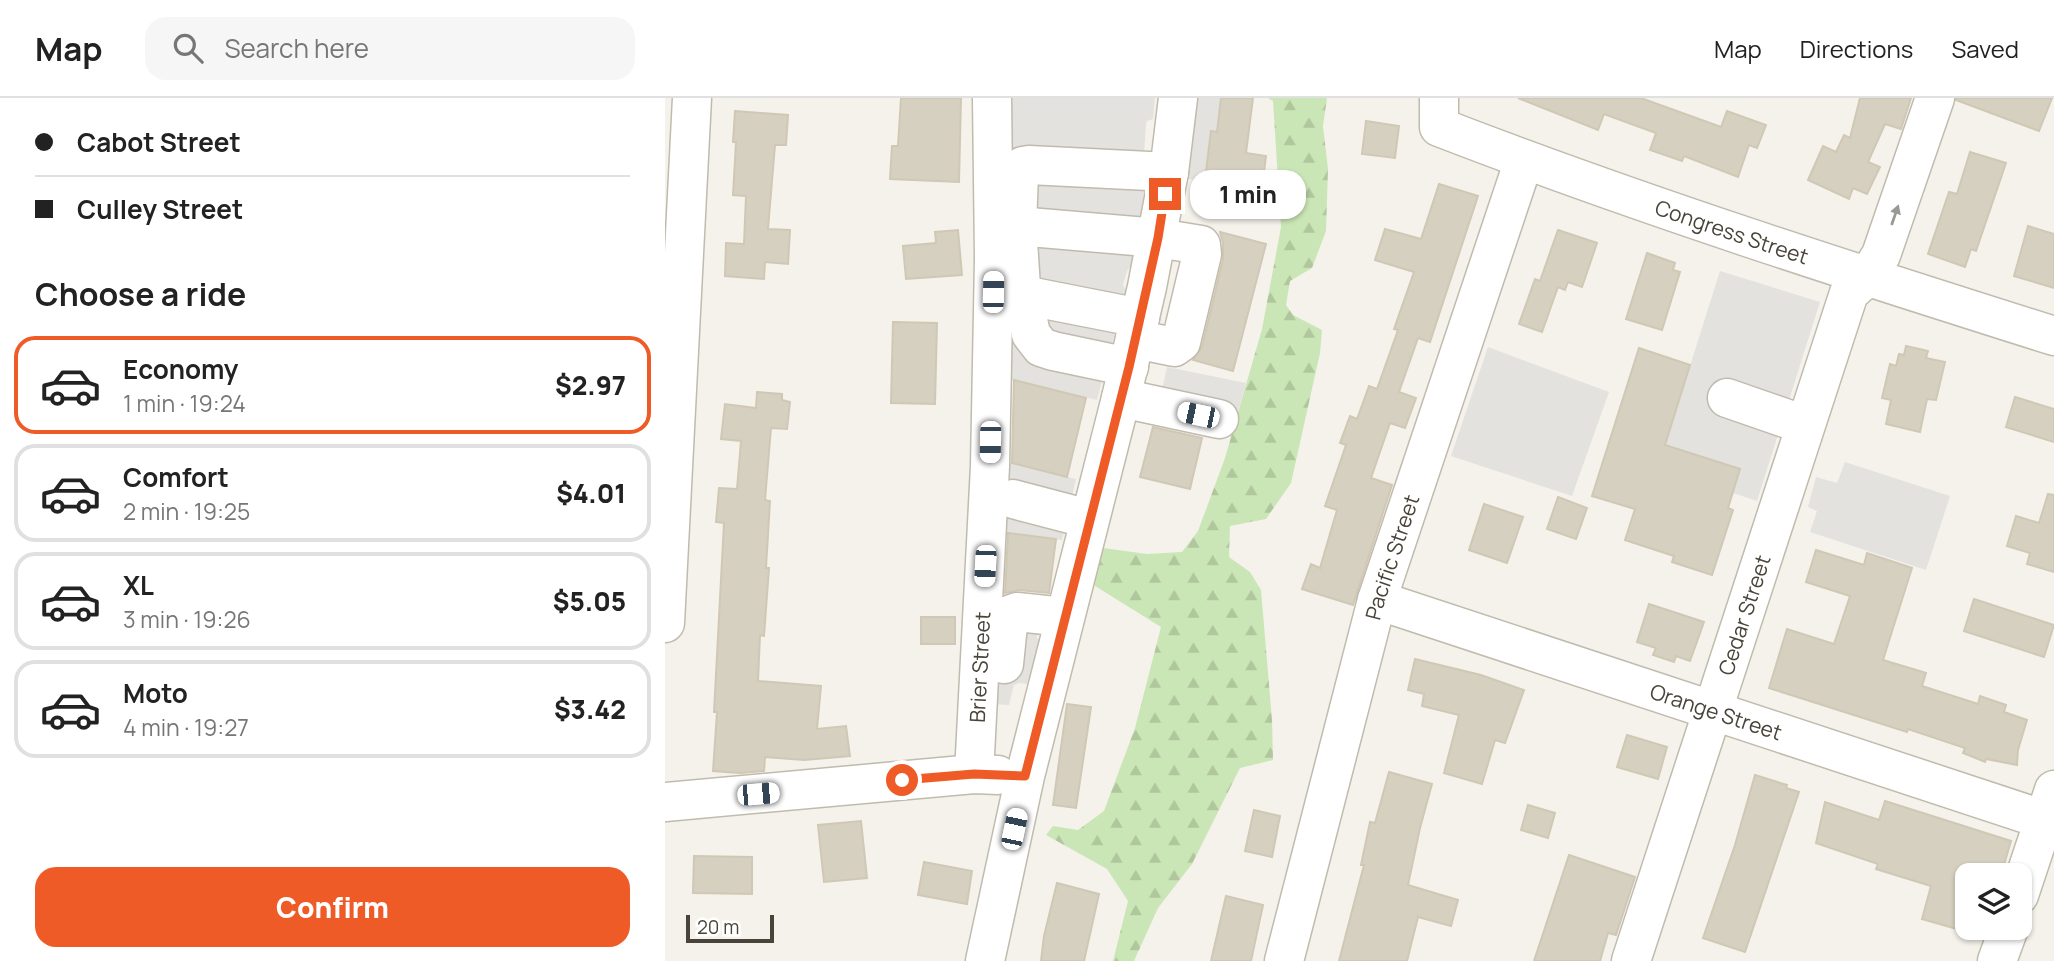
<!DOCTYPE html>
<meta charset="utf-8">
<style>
:root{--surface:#fff;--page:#f6f6f6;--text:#222;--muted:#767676;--line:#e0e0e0;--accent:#ef5b27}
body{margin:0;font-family:Manrope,sans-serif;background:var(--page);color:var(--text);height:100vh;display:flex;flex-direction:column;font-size:26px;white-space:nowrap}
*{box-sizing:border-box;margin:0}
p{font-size:23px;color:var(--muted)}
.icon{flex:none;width:38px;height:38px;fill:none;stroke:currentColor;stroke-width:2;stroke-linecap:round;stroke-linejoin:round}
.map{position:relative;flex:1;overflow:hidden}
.drawer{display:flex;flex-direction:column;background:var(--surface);width:665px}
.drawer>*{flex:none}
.guide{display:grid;align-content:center;height:154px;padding:0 35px;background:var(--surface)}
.tools{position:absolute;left:1290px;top:765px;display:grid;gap:14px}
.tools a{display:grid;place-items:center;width:77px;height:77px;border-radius:14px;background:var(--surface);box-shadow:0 2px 5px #0004;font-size:35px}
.scale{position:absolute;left:21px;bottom:18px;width:88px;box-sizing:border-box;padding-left:7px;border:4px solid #484439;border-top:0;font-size:19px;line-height:24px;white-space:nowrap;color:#484439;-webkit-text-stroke:5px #fff;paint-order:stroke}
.end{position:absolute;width:32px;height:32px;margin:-16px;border:9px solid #ef5b27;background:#fff;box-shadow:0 0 0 4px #fff}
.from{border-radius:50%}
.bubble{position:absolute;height:49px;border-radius:21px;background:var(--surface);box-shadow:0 2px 5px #0004;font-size:23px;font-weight:800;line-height:49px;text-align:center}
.car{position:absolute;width:21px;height:42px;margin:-21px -10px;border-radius:9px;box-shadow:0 0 5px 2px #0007;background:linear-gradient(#fff 24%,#345 0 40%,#fff 0 76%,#345 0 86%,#fff 0)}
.guide b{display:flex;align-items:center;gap:24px;height:66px;font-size:26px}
.guide b+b{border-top:2px solid var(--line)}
.guide i{width:18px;height:18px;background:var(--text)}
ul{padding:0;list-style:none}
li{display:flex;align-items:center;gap:21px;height:98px;margin:0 14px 10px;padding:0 21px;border:4px solid var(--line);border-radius:21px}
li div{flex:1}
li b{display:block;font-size:26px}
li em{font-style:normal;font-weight:800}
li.on{border-color:var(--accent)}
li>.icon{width:63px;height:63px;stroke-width:1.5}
h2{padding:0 35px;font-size:32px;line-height:84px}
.button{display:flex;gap:14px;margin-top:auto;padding:14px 35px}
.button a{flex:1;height:80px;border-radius:21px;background:var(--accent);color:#fff;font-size:28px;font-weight:800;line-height:80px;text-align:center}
header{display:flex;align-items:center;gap:42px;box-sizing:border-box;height:98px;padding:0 35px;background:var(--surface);border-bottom:2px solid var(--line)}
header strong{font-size:33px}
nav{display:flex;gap:38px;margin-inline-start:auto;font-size:24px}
.search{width:490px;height:63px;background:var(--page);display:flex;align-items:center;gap:18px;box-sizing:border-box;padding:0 24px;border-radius:21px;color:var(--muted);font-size:26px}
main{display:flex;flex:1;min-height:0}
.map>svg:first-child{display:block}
</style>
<header>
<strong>Map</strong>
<div class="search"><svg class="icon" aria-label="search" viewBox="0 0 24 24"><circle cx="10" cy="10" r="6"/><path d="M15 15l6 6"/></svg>Search here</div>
<nav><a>Map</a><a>Directions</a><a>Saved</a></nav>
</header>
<main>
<section class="drawer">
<div class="guide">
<b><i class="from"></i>Cabot Street</b>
<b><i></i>Culley Street</b>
</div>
<h2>Choose a ride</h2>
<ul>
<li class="on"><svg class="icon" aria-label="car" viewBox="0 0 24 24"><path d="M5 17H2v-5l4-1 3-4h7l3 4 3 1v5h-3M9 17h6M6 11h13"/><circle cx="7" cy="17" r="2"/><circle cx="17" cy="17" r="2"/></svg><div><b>Economy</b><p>1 min · 19:24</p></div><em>$2.97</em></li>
<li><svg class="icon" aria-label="car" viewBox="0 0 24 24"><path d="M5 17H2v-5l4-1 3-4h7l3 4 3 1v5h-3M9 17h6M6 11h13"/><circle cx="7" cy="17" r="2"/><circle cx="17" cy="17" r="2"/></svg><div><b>Comfort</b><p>2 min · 19:25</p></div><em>$4.01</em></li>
<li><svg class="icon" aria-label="car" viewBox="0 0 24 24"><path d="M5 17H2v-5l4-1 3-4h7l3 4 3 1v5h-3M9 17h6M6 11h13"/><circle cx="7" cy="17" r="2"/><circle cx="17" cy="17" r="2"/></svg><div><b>XL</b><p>3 min · 19:26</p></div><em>$5.05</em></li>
<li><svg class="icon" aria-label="car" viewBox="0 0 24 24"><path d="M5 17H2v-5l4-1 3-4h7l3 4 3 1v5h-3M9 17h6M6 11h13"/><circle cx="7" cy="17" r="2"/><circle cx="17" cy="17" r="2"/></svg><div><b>Moto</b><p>4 min · 19:27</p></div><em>$3.42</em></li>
</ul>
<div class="button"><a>Confirm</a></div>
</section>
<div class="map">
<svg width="1389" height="863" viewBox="0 0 1389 863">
<defs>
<pattern id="forest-firs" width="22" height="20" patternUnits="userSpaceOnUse" patternTransform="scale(1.75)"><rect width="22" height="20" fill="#cbe6b6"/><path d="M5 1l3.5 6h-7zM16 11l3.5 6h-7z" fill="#b0c69d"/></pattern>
</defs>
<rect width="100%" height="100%" fill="#f4f2eb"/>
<polygon fill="url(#forest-firs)" points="603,0 662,0 658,28 663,71 661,133 647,170 625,183 621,207 628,217 657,232 655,255 626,385 601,421 565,428 564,459 585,474 596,492 607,622 608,662 575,670 527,766 493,810 469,863 448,863 463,803 442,771 381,737 388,728 413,732 439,713 470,630 496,529 422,483 425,464 438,450 482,456 517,454 533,433 560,360 597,231 616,129 608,3"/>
<g fill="#e3e2df">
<polygon points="332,0 490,0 488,21 482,23 481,26 479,56 483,73 466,170 464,170 462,173 458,187 461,192 432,302 347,282 340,283"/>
<polygon points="528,0 556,0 552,34 546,33 540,82 521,81"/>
<polygon points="1055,173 1155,204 1092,403 1068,395 1075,371 1000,347"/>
<polygon points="823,249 944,294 907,398 786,358"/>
<polygon points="502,269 581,285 568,332 492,314"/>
<polygon points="338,363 411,381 397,442 337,434"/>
<polygon points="1180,364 1285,398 1261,472 1145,434 1152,413 1143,409 1151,379 1172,385"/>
<polygon points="331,496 384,501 372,533 372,540 375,543 362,586 354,585 349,587 344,607 326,606"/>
</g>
<g fill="#d5d0c0" stroke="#d0c8b4" stroke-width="2">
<polygon points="236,0 296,0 294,84 225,81 227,48 233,48"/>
<polygon points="556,0 588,0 581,55 601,58 597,89 540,82 546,33 552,34"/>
<polygon points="853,0 976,0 1056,29 1062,13 1101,27 1092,50 1084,47 1073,79 1019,58 1017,63 985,52 991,35 939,16 933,32"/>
<polygon points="1195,0 1246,0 1236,31 1220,26 1203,64 1215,69 1202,96 1188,90 1184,101 1143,82 1158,48 1171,54 1179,37 1185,40"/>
<polygon points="1291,0 1387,0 1374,33 1291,2"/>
<polygon points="70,13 123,17 121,47 110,47 103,131 125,132 123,166 100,164 99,181 60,178 61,145 79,146 81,98 68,97 71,44 68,44"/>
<polygon points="701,23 734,28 730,60 697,56"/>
<polygon points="1305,54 1341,65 1311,153 1306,151 1300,169 1263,156 1284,94 1292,96"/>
<polygon points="774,86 813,98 765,244 753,240 734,294 751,300 740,330 725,325 706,380 727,387 688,507 637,491 646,466 655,470 672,412 660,408 681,347 675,345 685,318 692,321 704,288 712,291 733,232 729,231 749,174 710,162 720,131 756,141"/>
<polygon points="1363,128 1389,136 1389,190 1349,178"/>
<polygon points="293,132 297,177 241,181 238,148 271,145 270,134"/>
<polygon points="893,132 932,145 917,189 903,184 900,192 893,189 877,234 854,226 870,181 875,183"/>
<polygon points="555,134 601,146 568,273 528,262 537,249 558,161 558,145"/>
<polygon points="982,155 1010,165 1008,172 1015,174 997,232 961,221"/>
<polygon points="228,224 272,225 270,306 226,305"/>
<polygon points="1241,248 1263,253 1261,260 1280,264 1271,302 1262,301 1255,334 1221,326 1226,302 1217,300 1225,266 1231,268 1234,256 1239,257"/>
<polygon points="974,250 1025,267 1000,347 1075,371 1063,410 1068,412 1047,477 1007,464 1009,458 960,442 970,411 927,398"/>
<polygon points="349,282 421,300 402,379 347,365"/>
<polygon points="92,294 117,296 117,302 125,304 122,331 106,330 100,402 105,403 101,470 104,470 99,538 95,537 93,583 156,588 152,631 181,628 185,658 139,662 100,659 99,673 75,675 48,673 52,614 49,614 59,425 51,424 54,390 72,391 76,343 56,341 60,306 91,310"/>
<polygon points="1350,299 1389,311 1389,344 1341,329"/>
<polygon points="488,329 537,340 525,391 475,379"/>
<polygon points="1383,396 1389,397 1389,474 1362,466 1365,455 1342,448 1351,418 1374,425"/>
<polygon points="893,399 922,410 911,441 882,431"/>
<polygon points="819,406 858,419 842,465 804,452"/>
<polygon points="343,435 391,441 384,495 354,492 340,495"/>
<polygon points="1151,452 1199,467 1202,455 1247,470 1218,562 1261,575 1257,588 1313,606 1315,598 1341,607 1339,614 1362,622 1353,652 1352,667 1321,661 1320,664 1298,655 1300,650 1243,631 1242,634 1104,590 1122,531 1169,546 1185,498 1141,484"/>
<polygon points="1309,501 1389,527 1379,559 1299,533"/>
<polygon points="984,506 1039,524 1025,563 1011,558 1009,564 988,557 991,550 972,544"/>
<rect x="256" y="519" width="34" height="27"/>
<polygon points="750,561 816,577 859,592 840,645 830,642 817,686 779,675 794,617 757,608 759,596 743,592"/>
<polygon points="402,606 426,609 411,710 388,707"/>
<polygon points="962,637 1002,649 993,681 952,669"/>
<polygon points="724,674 767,686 755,730 743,787 793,802 786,828 753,819 742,863 674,863 699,767 696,767 705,724 710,725"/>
<polygon points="1090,677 1122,687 1121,690 1134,694 1080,854 1038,840 1070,747"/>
<polygon points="1220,703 1346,743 1336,777 1302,777 1302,834 1257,821 1266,788 1211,771 1213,766 1151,745 1160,704 1214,722"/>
<polygon points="863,707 890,715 883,740 856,732"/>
<polygon points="589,712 615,718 607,759 580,753"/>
<polygon points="196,723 202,780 159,784 153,727"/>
<polygon points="904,757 970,779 951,837 943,835 935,863 869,863"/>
<polygon points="29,758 87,759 87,796 28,795"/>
<polygon points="259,764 307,773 302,806 253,797"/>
<polygon points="392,785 434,796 419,863 376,863 379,838"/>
<polygon points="561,798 598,807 586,863 546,863"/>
</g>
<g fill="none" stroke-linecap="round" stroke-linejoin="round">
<g stroke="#c0bbad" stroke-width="41">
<g id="minor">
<path id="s1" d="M 774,0 L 774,29 C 976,107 1183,173 1389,238"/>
<polyline points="352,128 493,140 536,147 537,156 516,244 509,249 470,241"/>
<polyline points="358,197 475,220"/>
<polyline points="464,269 388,253 376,249 366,236 356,189 352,128 354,75 358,68 364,67 504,74"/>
<polyline points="456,300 554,321"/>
<polyline points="1062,300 1140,327"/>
<polyline points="348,401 424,421"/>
<path id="s2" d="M 712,502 L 1389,725"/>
<polyline points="0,525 27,0"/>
<polyline points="339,566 344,517 352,514 399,519"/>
<path id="s3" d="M 309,676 L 325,368 L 329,161 L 327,0"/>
<polyline points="0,704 309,676 333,677"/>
<polyline points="1354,797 1389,692"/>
<polyline points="320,863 360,678 456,300 482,189 504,74 513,0"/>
<path id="s4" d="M 619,863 L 712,502 L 859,62"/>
<path id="s5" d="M 966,863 L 1184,195 L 1202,179 L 1216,157 L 1270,0"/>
<polyline points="1332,863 1344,830"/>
</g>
</g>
<use href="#minor" stroke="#fff" stroke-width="38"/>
</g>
<defs><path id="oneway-solid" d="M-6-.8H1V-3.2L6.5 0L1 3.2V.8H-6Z" transform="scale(1.75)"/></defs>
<use fill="#9a9892" href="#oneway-solid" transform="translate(1230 117) rotate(-71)"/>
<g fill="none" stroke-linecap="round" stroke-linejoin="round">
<polyline stroke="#ef5b27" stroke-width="9" points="237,682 309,676 360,678 464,269 493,140 500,96"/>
</g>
<g text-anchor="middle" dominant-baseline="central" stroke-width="5" stroke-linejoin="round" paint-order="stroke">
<g font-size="21" fill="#484439" stroke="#fff">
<text stroke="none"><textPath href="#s1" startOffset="340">Congress Street</textPath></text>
<text stroke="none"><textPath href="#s4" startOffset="418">Pacific Street</textPath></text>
<text stroke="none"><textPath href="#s5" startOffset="364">Cedar Street</textPath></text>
<text stroke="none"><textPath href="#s3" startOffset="107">Brier Street</textPath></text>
<text stroke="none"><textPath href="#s2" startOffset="357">Orange Street</textPath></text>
</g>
</g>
</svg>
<div class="tools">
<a><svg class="icon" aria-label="layers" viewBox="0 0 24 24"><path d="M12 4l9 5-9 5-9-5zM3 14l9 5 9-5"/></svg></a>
</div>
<div class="scale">20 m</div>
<i class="end from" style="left:237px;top:682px"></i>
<i class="end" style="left:500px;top:96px"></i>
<div class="bubble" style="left:525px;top:72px;width:116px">1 min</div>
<i class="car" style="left:328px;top:194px;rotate:1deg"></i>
<i class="car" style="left:533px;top:317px;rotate:282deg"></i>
<i class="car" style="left:325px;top:344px;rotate:181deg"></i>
<i class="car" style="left:320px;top:468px;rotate:183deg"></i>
<i class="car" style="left:93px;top:696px;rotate:85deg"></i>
<i class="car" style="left:349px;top:731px;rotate:12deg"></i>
</div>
</main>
